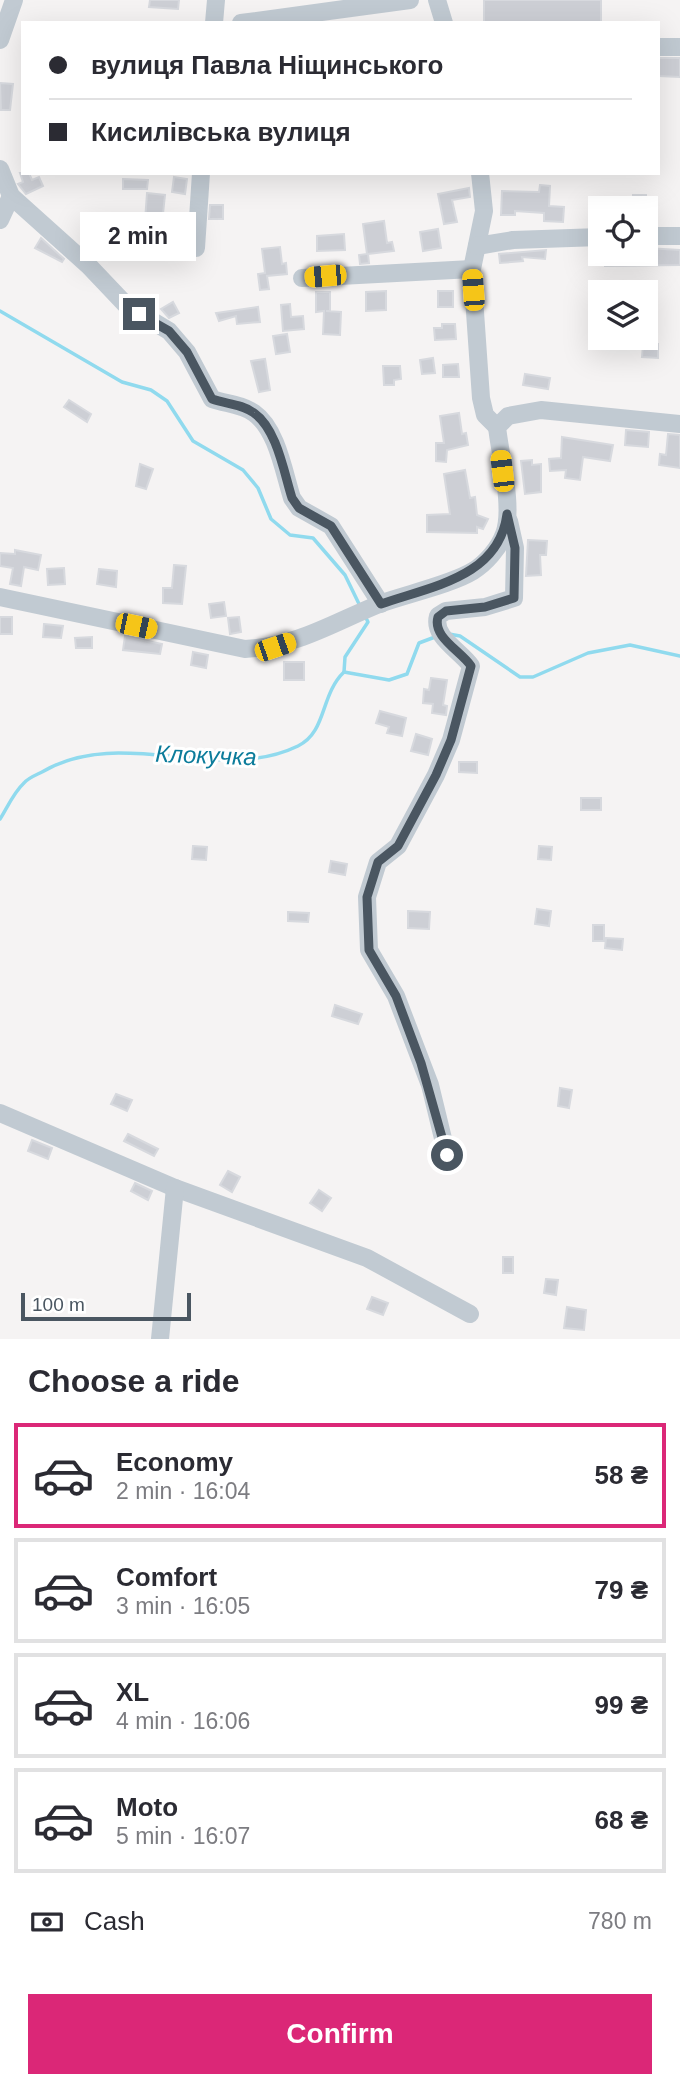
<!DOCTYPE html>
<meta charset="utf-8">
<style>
:root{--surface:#fff;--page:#f7f7f7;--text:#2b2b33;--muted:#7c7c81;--line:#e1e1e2;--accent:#db2777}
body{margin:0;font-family:Helvetica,sans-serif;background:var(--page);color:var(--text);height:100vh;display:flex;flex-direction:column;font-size:26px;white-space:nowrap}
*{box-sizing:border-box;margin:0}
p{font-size:23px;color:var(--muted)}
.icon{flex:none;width:38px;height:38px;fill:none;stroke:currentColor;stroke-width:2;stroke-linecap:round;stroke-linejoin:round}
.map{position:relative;height:1339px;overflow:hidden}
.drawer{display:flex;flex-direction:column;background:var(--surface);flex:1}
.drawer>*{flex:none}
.banner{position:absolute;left:21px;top:21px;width:639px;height:154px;border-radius:0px;box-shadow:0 7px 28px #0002;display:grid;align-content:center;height:154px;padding:0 28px;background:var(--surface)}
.fabs{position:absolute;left:588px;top:196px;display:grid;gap:14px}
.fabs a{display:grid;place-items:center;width:70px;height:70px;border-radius:0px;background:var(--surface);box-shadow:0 7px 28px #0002;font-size:35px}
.scale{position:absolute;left:21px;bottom:18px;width:170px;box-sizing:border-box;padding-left:7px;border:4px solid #4a5661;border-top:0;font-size:19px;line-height:24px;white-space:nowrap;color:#4a5661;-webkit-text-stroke:5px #fff;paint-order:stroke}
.end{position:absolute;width:32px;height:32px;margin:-16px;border:9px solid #4a5661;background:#fff;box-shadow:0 0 0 4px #fff}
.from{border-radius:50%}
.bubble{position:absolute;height:49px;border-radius:0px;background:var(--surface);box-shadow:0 7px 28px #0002;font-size:23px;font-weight:700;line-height:49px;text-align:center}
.car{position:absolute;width:21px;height:42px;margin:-21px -10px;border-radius:9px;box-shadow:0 0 5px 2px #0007;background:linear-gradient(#f5c518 24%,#345 0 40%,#f5c518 0 76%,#345 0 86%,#f5c518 0)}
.banner b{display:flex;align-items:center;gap:24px;height:66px;font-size:26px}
.banner b+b{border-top:2px solid var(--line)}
.banner i{width:18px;height:18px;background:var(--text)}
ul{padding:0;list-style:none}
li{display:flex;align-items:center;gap:21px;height:105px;margin:0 14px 10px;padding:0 14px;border:4px solid var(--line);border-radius:0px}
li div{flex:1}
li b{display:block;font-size:26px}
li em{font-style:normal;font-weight:700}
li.on{border-color:var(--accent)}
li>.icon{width:63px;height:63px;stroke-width:1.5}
h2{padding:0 28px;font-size:32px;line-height:84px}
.pay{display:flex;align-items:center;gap:18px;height:77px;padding:0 28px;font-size:26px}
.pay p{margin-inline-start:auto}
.cta{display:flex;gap:14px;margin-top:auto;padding:14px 28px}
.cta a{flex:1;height:80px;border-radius:0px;background:var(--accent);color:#fff;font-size:28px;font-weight:700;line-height:80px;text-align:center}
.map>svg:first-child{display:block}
</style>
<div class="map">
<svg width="680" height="1339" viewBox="0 0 680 1339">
<rect width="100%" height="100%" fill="#f5f3f3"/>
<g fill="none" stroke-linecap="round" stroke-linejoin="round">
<g stroke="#90daee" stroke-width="3.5">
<polyline points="0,311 122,382 151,390 167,401 193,441 243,470 258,488 271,519 290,535 313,538 345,575 360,606"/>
<polyline points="449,634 460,636 520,677 533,677 588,653 630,645 680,656"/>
<polyline points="344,672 345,657 368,622 365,616"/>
<path d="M 0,819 C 7,808 14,792 24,783 C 28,778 36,775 42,772 C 121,725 218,785 298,746 C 327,732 320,695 344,672 L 389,680 L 407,674 L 419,643 L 435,637"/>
</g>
</g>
<g fill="#cdcfd5" stroke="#d7d9de" stroke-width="2">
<polygon points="150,0 179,0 178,9 149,7"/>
<rect x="484" y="0" width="117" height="23"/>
<polygon points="659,58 680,58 680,77 659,76"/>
<polygon points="0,83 13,84 10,110 1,110"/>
<polygon points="20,173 29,173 32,180 39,177 43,186 26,194 18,184 23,182"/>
<polygon points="174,177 187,179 185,194 172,192"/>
<polygon points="123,179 148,180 147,189 123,189"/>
<polygon points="540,185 550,186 549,206 564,207 563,222 544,221 544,213 515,211 515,215 501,215 502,191 539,192"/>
<polygon points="469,188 470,197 452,200 457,222 444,224 438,194"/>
<polygon points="147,193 165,195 162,223 145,221"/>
<polygon points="633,195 646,195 646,208 596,208 596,198 633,199"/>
<polygon points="210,205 223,205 223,219 209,219"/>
<polygon points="165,216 181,216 181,232 164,231"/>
<polygon points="384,221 387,243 392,242 394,251 368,254 369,263 360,264 359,255 367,254 363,224"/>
<polygon points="438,229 441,248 423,251 420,232"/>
<polygon points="344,234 345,250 317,251 317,236"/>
<polygon points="41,238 64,259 62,262 35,248"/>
<polygon points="280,247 282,264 286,263 287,274 267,276 269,289 260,290 258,274 265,273 262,249"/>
<polygon points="646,248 680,250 680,265 605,266 605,254 646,254"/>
<polygon points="546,250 545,259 522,257 523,261 500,263 499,254"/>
<polygon points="386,291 386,310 366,311 366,292"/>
<rect x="438" y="291" width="15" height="16"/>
<polygon points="316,292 330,292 330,311 326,311 341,312 340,335 323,334 324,311 316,312"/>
<polygon points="173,302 179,313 169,318 161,309"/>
<polygon points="290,304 291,317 303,316 304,329 283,331 281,305"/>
<polygon points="258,307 260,322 237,324 236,316 219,321 216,313"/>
<polygon points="442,324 455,324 456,339 435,340 434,328 442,328"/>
<polygon points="287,334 290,352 276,354 273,336"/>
<polygon points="643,344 658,344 658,358 642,357"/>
<polygon points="433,358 435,373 422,374 420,360"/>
<polygon points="265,359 270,390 259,392 251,361"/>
<polygon points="458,364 459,377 443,377 443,365"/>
<polygon points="383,366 400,366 401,379 394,380 394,385 384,385"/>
<polygon points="525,374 550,378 548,389 523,385"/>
<polygon points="69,400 91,414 87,422 64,407"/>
<polygon points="459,413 462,434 466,433 468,445 447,450 446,462 436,461 436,443 444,443 440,416"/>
<polygon points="626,430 649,432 648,447 625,445"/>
<polygon points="668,434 680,435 680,468 659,465 660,454 666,455"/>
<polygon points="562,437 613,445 610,461 583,457 580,480 565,478 566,470 550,471 549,459 561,458"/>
<polygon points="532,460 532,465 541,464 541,492 525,494 521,461"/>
<polygon points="140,464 153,469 146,489 136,486"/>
<polygon points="465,470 470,498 475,497 477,515 488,519 483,529 477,527 477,533 427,532 427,515 450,514 444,474"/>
<polygon points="528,540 547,541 546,555 540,555 541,575 526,576"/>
<polygon points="15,550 41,555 38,570 24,567 21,586 10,584 13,568 0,566 0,553 15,554"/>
<polygon points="174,565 186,566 182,604 163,603 163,588 172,588"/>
<polygon points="64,568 65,584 48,585 47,569"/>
<polygon points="99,569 117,571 116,587 97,584"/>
<polygon points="224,602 226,616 211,618 209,604"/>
<rect x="0" y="617" width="12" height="17"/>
<polygon points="239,617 241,632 230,634 228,618"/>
<polygon points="44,624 63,626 61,638 43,637"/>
<polygon points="125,636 162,644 160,654 123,650"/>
<polygon points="92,637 92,648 76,648 75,638"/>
<polygon points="193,652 208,655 206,668 191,665"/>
<rect x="284" y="662" width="20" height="18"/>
<polygon points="431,678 447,680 443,705 447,706 446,715 432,713 433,704 423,703 424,689 429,690"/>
<polygon points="380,711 406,718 402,736 387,733 389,727 376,723"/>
<polygon points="416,734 432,739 428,755 411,751"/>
<polygon points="459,762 477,762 477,773 459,772"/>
<rect x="581" y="798" width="20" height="12"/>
<polygon points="193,846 207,847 206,860 192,859"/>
<polygon points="539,846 552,847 551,860 538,859"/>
<polygon points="331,861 347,864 345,875 329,872"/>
<polygon points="537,909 551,911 549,926 535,924"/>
<polygon points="408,911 430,912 429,929 408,928"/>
<polygon points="288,912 309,913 308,922 288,921"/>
<rect x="593" y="925" width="11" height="16"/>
<polygon points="606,938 623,939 622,950 605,948"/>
<polygon points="335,1005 362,1014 358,1024 332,1016"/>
<polygon points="560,1088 572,1090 569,1108 558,1106"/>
<polygon points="116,1094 132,1100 127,1111 111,1104"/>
<polygon points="128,1134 158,1149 154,1156 124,1141"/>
<polygon points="32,1140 52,1148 48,1159 28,1151"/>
<polygon points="228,1171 240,1177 232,1192 220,1185"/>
<polygon points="135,1183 152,1191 148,1200 131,1191"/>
<polygon points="319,1190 331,1198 322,1211 310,1203"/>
<rect x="503" y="1257" width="10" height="16"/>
<polygon points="546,1279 558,1280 556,1295 544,1293"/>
<polygon points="372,1297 388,1303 383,1315 367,1309"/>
<polygon points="567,1307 586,1310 584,1330 564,1328"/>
</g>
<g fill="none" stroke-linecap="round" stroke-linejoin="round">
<g stroke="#c1cad2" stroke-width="18">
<polyline points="437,0 444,23"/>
<polyline points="214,23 216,0"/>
<polyline points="241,23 410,0"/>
<polyline points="0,40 14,0"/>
<polyline points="658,47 680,47"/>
<path d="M 0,169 L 11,196 L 89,266 L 126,305 L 169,331 L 187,352 L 212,399 C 226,404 241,404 254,413 C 277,429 284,473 292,498 L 299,508 L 331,526 L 381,604"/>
<polyline points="480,173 484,211 472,269 481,398 485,415 497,427"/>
<polyline points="0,220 11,196"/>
<polyline points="646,236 680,236"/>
<polyline points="477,246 513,240 600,237"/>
<polyline points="196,248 201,173"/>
<polyline points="302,278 472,269"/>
<path d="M 0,597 L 245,649 C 299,646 334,622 382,603 C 407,594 452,584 473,571 C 486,563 499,548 504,534 C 514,509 500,455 497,427 L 508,416 L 541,410 L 680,424"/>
<polyline points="0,1113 175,1188 367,1258 470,1314"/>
<path d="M 447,1155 L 430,1085 L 396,996 L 369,950 L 367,897 L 378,862 L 398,846 L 436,775 L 451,740 L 471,666 C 461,651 432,637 438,616 L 446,611 L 485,607 L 514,598 L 515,548 L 509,521"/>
<polyline points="160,1339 175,1188"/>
</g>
</g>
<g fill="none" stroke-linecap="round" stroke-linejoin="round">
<path stroke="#4a5661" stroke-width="9" d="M 139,314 L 169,331 L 187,352 L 212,399 C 226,404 242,404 254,413 C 277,429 284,473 292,498 L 299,508 L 331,526 L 381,604 C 432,586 499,577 507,514 L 515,548 L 514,598 L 485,607 L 446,611 L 438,617 C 432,637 461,651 471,666 L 451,740 L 436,775 L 398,846 L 378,862 L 367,897 L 369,950 L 396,996 L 421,1063 L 447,1155"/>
</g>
<g text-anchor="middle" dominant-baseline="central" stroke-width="6" stroke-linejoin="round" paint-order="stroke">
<g font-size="24" font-style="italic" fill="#0c7c9b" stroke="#fff">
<text transform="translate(206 755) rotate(2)">Клокучка</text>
</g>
</g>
</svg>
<div class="fabs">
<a><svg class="icon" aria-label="locate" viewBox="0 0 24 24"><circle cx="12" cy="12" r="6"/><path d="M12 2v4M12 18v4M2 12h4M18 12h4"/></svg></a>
<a><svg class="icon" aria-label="layers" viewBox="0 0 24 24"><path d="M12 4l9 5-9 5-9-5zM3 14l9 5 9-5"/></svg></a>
</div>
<div class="scale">100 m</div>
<i class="end from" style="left:447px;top:1155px"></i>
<i class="end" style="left:139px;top:314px"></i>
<div class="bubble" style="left:80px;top:212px;width:116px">2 min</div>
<i class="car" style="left:325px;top:276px;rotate:265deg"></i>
<i class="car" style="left:473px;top:290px;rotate:356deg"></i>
<i class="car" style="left:502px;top:471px;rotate:353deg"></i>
<i class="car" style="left:136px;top:626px;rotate:102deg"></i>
<i class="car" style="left:275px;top:647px;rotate:71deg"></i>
<div class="banner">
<b><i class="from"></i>вулиця Павла Ніщинського</b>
<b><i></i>Кисилівська вулиця</b>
</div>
</div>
<section class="drawer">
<h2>Choose a ride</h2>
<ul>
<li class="on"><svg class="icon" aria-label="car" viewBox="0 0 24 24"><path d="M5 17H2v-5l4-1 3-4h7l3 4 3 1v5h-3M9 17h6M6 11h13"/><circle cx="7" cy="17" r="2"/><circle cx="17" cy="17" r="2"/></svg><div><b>Economy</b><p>2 min · 16:04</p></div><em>58 ₴</em></li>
<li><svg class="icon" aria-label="car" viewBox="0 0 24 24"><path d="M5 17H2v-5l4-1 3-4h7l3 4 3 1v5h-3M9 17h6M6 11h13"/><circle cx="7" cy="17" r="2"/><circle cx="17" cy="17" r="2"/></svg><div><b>Comfort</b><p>3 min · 16:05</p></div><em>79 ₴</em></li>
<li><svg class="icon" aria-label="car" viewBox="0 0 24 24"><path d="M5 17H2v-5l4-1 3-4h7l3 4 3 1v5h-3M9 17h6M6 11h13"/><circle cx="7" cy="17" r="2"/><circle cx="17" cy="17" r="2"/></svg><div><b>XL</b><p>4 min · 16:06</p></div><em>99 ₴</em></li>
<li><svg class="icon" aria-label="car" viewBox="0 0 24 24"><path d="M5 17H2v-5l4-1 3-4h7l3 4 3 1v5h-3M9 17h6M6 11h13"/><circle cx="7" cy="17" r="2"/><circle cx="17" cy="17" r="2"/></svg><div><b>Moto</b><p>5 min · 16:07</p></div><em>68 ₴</em></li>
</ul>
<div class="pay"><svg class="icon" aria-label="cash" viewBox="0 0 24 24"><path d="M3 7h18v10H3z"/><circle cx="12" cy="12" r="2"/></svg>Cash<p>780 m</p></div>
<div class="cta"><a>Confirm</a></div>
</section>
